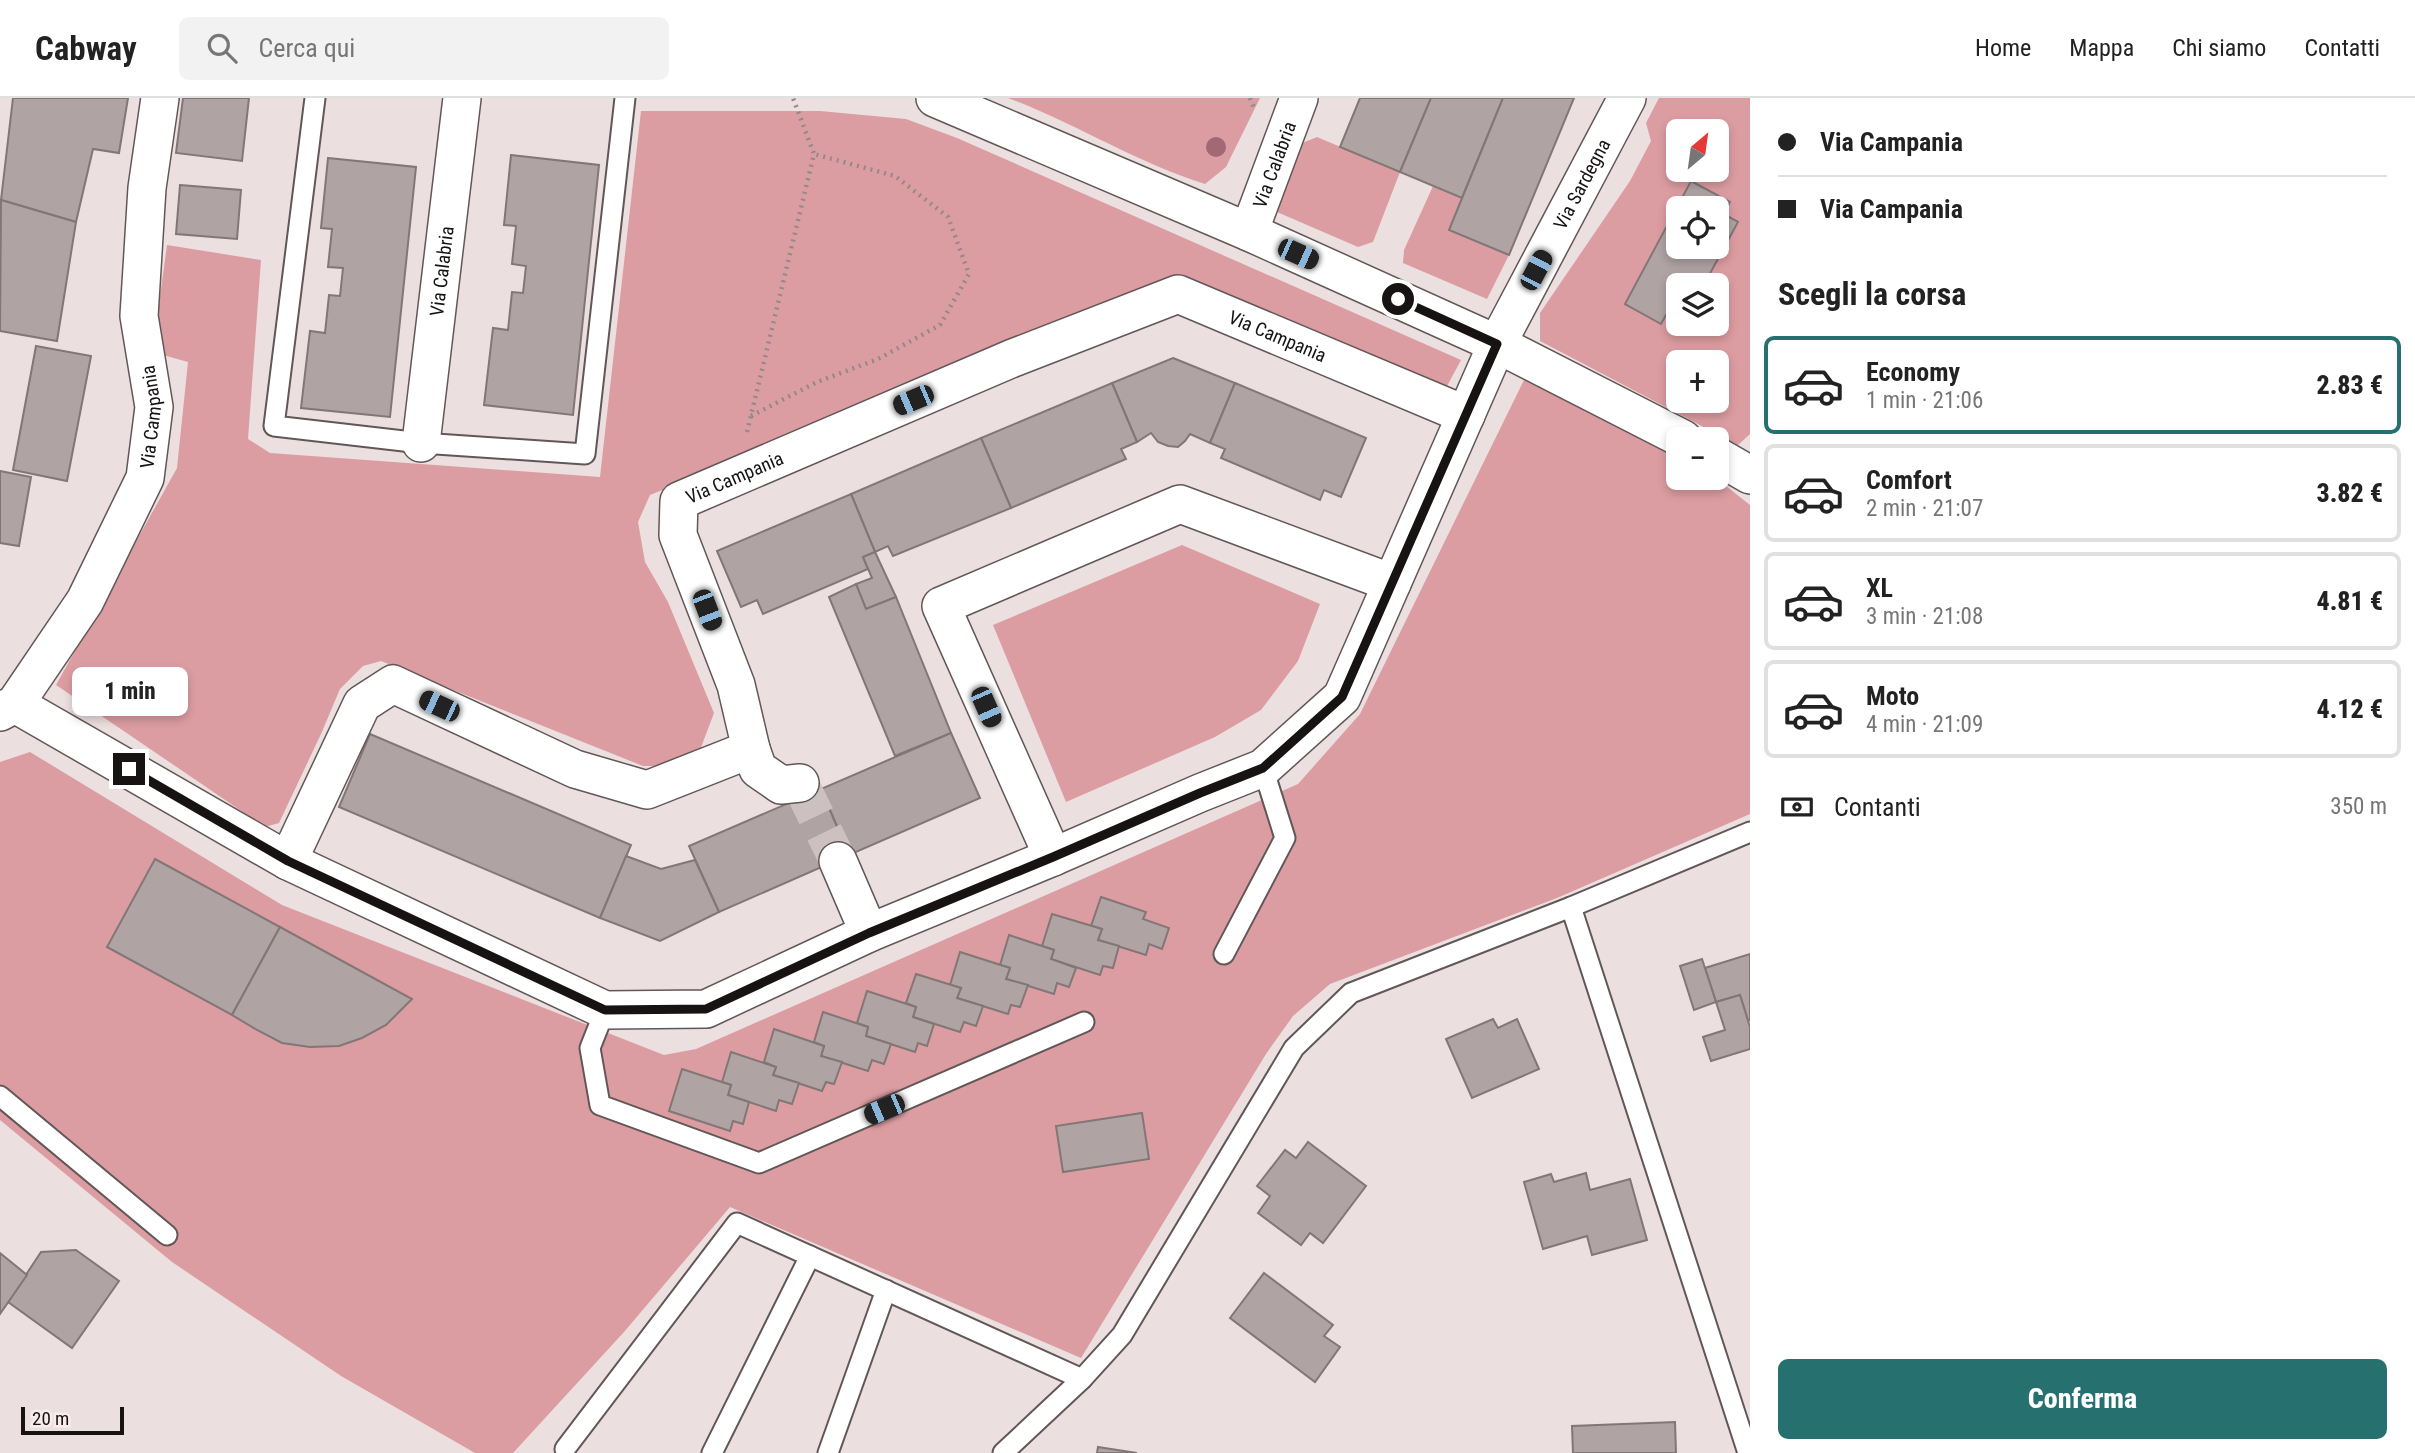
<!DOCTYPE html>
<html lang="it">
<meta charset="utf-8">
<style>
:root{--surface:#fff;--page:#f2f2f2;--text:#222;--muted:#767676;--line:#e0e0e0;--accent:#267170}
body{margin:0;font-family:"Roboto Condensed",sans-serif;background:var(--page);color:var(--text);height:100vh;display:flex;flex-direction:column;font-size:26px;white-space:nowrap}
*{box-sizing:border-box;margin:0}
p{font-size:23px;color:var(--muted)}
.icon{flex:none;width:38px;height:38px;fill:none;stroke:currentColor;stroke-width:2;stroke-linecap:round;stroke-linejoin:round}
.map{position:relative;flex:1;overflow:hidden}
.panel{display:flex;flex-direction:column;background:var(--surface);width:665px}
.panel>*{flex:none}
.guide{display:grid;align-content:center;height:154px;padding:0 28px;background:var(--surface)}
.needle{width:46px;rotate:29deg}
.controls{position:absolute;left:1666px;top:21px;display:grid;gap:14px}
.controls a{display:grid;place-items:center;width:63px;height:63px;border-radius:10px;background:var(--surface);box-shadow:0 4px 10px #0003;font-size:35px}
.scale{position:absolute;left:21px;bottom:18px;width:103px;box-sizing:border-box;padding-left:7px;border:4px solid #171313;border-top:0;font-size:19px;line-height:24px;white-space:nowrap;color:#171313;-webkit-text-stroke:5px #faeced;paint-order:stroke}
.end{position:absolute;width:32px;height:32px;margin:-16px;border:9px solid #171313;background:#fff;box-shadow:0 0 0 4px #fff}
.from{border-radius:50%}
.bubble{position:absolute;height:49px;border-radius:10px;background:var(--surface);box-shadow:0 4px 10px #0003;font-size:23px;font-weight:800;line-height:49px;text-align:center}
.car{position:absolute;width:21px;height:42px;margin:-21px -10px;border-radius:9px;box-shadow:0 0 5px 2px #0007;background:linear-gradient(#222 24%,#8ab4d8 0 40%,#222 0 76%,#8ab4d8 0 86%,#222 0)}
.guide b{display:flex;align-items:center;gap:24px;height:66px;font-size:26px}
.guide b+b{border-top:2px solid var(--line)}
.guide i{width:18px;height:18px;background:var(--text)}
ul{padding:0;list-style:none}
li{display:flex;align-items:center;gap:21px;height:98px;margin:0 14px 10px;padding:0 14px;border:4px solid var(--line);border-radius:10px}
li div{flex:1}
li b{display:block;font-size:26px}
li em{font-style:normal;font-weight:800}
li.selected{border-color:var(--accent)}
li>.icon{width:63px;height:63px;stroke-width:1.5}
h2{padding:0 28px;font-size:32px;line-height:84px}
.pay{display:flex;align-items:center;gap:18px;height:77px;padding:0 28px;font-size:26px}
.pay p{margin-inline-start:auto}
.action{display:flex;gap:14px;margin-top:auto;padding:14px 28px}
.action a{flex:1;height:80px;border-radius:10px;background:var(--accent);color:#fff;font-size:28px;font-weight:800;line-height:80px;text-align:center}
header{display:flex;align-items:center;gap:42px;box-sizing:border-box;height:98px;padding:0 35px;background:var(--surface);border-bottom:2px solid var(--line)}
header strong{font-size:33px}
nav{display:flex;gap:38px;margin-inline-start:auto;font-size:24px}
.search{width:490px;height:63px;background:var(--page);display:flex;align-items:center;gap:18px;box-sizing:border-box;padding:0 24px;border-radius:10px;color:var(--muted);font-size:26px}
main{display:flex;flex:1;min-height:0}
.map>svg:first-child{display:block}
</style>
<header>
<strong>Cabway</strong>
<div class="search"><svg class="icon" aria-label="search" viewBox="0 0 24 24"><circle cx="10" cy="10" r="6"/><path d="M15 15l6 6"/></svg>Cerca qui</div>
<nav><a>Home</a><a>Mappa</a><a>Chi siamo</a><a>Contatti</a></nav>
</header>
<main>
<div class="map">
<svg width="1750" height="1355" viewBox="0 0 1750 1355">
<rect width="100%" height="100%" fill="#ecdfdf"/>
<g fill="#dc9da2" fill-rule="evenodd">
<path d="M 1008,0 L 1260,0 L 1226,69 L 1205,86 C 1137,65 1075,25 1008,0 Z"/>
<path d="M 1659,0 L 1750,0 L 1750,336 L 1738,347 L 1540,243 L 1540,215 L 1630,83 L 1651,43 L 1646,25 ZM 1678,33 L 1717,33 L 1717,72 L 1678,72 ZM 1678,110 L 1717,110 L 1717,149 L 1678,149 ZM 1678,187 L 1717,187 L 1717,226 L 1678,226 ZM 1678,264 L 1717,264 L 1717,303 L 1678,303 Z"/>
<polygon points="641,13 820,13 906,21 957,40 1461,262 1446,290 1175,181 650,397 638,424 645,464 668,504 714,615 700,652 671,668 643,668 381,563 363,568 340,591 321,636 279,725 265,729 56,587 177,370 188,264 163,257 155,235 167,147 261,162 248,341 270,355 600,379"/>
<polygon points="1317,39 1400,74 1373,144 1358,149 1270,111 1295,48"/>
<polygon points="1433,88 1462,100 1449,132 1509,157 1487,201 1403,165 1404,152"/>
<polygon points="1524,282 1678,359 1678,380 1716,380 1750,407 1750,716 1557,800 1330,886 1293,918 1266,956 1081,1260 730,1109 624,1234 513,1355 475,1355 341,1278 172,1164 0,1022 0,664 30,654 282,807 664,957 696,951 1298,686 1360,616"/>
<polygon points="1182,447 1320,506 1298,563 1261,612 1215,639 1066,704 993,527"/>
</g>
<g fill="#afa3a3" stroke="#827676" stroke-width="2" fill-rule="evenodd">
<polygon points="13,0 128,0 119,55 93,51 76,124 1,102"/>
<polygon points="183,0 249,0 242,63 176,55"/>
<polygon points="1360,0 1431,0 1400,74 1340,49"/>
<polygon points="1431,0 1503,0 1462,100 1400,74"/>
<polygon points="1503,0 1574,0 1509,157 1449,132"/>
<polygon points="511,57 599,67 573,317 484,307 493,230 508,232 512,194 523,195 526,168 512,166 516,128 504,127"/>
<polygon points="328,60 416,69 390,319 301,310 310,233 325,235 329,197 340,198 343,170 328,169 332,131 321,130"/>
<path d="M 1691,83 L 1730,104 L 1724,116 L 1738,124 L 1707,181 L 1698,177 L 1693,187 L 1678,187 L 1678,195 L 1661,226 L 1625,206 ZM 1678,110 L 1717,110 L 1717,149 L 1678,149 Z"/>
<polygon points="180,87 241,92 237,141 176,136"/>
<polygon points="1,102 76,124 57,243 0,233"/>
<polygon points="36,248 91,258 67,383 13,372"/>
<polygon points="1173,260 1235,285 1210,345 1190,336 1185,343 1178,349 1168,348 1158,344 1151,335 1137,344 1112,285"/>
<polygon points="1112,285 1137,344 1121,351 1126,361 1011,410 981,340"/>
<polygon points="1235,285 1366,340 1341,399 1324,392 1320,402 1221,360 1225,351 1210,345"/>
<polygon points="981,340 1011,410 893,458 888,448 875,454 851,396"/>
<polygon points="0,373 31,379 19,448 0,445"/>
<polygon points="851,396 875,454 863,459 868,471 763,516 757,502 741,509 717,453"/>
<polygon points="875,454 896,499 866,511 856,486 872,480 863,459"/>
<polygon points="856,486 866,511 896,499 951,635 895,658 829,499"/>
<polygon points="951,635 980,700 849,757 821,691"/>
<polygon points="370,636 631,747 600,820 339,709"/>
<polygon points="821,691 849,757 719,814 689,748"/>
<polygon points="626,758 661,771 695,762 719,814 660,843 600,820"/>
<polygon points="155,761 280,829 232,917 107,849"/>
<polygon points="1101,799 1146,814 1143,821 1169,830 1162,851 1149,846 1146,857 1098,842 1102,831 1091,828"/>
<polygon points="1052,816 1102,831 1098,842 1119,848 1113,870 1103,868 1100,877 1051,861 1054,852 1042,848"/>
<polygon points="280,829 412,901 386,927 362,940 339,948 310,949 282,945 257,932 232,917"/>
<polygon points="1009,837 1054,852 1051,861 1076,870 1069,889 1057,885 1054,896 1006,881 1010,870 1000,867"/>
<polygon points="960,854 1010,870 1006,881 1028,887 1020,909 1011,907 1008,916 957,900 961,890 950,887"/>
<polygon points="1750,856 1750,922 1748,923 1740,897 1716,904 1705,870"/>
<polygon points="1702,861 1716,904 1694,912 1680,868"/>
<polygon points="916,876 961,890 957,900 983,908 976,928 964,924 960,934 913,919 916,909 906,905"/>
<polygon points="867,893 916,909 913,919 934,926 927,948 918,945 915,954 866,938 868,929 857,925"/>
<polygon points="1740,897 1750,929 1750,951 1711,963 1703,939 1725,932 1716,904"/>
<polygon points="823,914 868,929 866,938 891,946 884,966 872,962 868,973 821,958 824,948 814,944"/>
<polygon points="1493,921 1498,930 1517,921 1539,971 1472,1000 1446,941"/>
<polygon points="774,931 824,948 821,958 842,964 834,986 826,984 822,993 773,977 776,969 764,964"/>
<polygon points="731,954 776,969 773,977 799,985 792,1006 779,1002 776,1013 728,997 731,987 722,984"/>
<polygon points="682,971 731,987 728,997 749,1004 743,1026 733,1023 730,1033 669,1013"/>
<polygon points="1142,1015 1149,1061 1063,1074 1056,1028"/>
<polygon points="1308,1044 1366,1088 1323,1145 1310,1135 1301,1147 1258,1115 1270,1098 1257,1088 1285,1052 1296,1060"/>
<polygon points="1586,1075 1590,1092 1630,1081 1647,1142 1592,1157 1587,1138 1543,1151 1524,1084 1551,1076 1554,1084"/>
<polygon points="76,1152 119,1183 72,1250 8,1204 41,1154"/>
<polygon points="0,1155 27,1177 0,1216"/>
<polygon points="1264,1175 1333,1227 1324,1238 1340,1249 1315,1284 1230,1220"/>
<polygon points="1675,1324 1676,1355 1573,1355 1572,1328"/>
<polygon points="1098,1349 1137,1355 1097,1355"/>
</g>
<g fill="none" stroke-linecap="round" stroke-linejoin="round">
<polyline stroke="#ccc0c0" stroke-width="37" stroke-dasharray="37 18" stroke-linecap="butt" points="800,685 838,763"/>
<g stroke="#625757" stroke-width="23">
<g id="lane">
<polyline points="315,0 274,328 421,345 585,356 625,0"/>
<polyline points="1571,809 1748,1355"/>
<polyline points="1224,856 1285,740 1263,670"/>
<polyline points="605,912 590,950 600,1007 759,1065 1084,924"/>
<polyline points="0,998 167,1137"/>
<polyline points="565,1351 737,1125 1082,1281 1122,1237 1294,950 1351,895 1571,809 1750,734"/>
<polyline points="712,1355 810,1158"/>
<polyline points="828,1355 886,1192"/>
<polyline points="1003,1355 1082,1281"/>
</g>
</g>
<g stroke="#625757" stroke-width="40">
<g id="street">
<polyline points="935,0 1249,134 1497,246 1683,341"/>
<path id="s1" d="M 1249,134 L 1299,0"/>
<path id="s2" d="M 421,345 L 462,0"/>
<polyline points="1717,358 1750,377"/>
<path id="s3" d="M 15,606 L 288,763 L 605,912 L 706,911 L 869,835 L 1053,759 L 1200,695 L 1263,670 L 1342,599 L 1497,246 L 1627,0"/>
<path id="s4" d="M 0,614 L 15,606 L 85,503 L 145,380 L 154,309 L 139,218 L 147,90 L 160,0"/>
<polyline points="751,651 758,671 781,687 800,685"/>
<polyline points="1053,759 941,508 1180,406 1392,485"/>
<path id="s5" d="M 288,763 L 362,606 L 393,586 L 575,671 L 647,692 L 751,651 L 736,587 L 678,437 L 679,403 L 1013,260 L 1178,196 L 1466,317"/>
<polyline points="838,763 869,835"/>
</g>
</g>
<g stroke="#938989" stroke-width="4.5" stroke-dasharray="2 5" stroke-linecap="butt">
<polyline points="1250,0 1255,12"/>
<polyline points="751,318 817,284 878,261 940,227 969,176 948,119 895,78 814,56"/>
<polyline points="747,334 814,56 793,0"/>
</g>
<use href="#lane" stroke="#fff" stroke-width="19"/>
<use href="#street" stroke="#fff" stroke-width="37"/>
</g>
<circle fill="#a26876" cx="1216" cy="49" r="10"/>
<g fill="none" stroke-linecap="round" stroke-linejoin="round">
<polyline stroke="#171313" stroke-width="9" points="129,671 288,763 605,912 706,911 869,835 1053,759 1200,695 1263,670 1342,599 1497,246 1398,201"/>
</g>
<g text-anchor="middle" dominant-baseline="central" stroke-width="6" stroke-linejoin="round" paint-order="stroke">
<g font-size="19" fill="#171313" stroke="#faeced">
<text stroke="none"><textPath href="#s1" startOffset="72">Via Calabria</textPath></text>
<text stroke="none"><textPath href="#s3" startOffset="2046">Via Sardegna</textPath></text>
<text stroke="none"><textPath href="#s2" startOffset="173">Via Calabria</textPath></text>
<text stroke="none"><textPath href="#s5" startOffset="1507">Via Campania</textPath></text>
<text stroke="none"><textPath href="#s4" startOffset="340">Via Campania</textPath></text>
<text stroke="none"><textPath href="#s5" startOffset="919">Via Campania</textPath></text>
</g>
</g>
</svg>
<div class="controls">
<a><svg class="needle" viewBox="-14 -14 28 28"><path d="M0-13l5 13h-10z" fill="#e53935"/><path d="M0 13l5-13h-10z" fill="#767676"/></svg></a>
<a><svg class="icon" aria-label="locate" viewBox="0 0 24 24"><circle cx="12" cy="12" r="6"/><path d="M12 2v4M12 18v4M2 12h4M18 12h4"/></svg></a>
<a><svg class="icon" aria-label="layers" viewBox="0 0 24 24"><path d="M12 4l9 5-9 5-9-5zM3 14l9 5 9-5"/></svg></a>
<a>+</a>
<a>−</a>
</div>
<div class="scale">20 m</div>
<i class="end from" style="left:1398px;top:201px"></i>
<i class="end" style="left:129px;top:671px"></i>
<div class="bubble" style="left:72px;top:569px;width:116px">1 min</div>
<i class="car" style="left:1298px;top:156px;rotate:114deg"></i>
<i class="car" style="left:1536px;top:172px;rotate:28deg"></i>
<i class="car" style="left:913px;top:302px;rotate:247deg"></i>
<i class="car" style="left:707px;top:512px;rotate:159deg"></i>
<i class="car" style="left:439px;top:608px;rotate:295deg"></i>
<i class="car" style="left:986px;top:609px;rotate:156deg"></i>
<i class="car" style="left:884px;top:1011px;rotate:247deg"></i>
</div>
<section class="panel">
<div class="guide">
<b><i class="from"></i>Via Campania</b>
<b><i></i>Via Campania</b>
</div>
<h2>Scegli la corsa</h2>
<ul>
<li class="selected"><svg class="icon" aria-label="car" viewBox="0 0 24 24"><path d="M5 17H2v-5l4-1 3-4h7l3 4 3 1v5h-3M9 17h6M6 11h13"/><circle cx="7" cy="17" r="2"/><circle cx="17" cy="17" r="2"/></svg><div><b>Economy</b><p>1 min · 21:06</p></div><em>2.83 €</em></li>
<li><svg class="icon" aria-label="car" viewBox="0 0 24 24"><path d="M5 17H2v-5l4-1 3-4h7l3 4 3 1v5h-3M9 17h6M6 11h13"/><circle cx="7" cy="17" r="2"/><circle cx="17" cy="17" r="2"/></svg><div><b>Comfort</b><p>2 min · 21:07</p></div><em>3.82 €</em></li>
<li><svg class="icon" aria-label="car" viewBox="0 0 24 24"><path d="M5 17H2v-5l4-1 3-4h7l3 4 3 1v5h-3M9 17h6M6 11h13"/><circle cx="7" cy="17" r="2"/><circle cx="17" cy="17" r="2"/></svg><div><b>XL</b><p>3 min · 21:08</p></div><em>4.81 €</em></li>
<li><svg class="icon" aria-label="car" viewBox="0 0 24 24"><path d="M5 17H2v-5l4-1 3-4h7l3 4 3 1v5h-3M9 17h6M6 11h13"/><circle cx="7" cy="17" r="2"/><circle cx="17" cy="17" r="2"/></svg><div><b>Moto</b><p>4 min · 21:09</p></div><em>4.12 €</em></li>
</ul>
<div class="pay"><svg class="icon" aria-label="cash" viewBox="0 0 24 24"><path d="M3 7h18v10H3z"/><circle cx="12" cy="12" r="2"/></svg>Contanti<p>350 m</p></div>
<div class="action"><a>Conferma</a></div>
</section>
</main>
